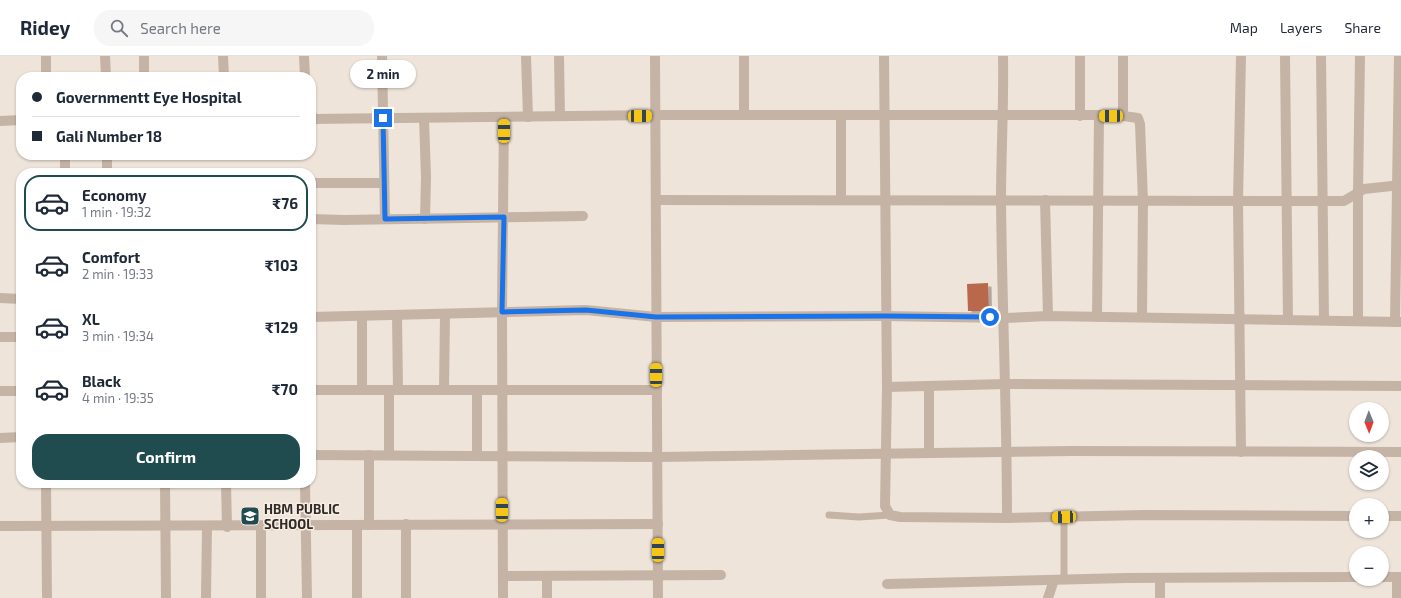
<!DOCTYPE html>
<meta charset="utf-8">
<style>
:root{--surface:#fff;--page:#f6f6f7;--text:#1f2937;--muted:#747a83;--line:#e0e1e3;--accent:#204c4f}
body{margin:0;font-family:"Exo 2",sans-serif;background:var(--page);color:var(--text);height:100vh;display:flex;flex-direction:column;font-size:15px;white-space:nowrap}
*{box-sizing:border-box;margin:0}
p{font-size:13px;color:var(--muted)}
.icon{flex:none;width:22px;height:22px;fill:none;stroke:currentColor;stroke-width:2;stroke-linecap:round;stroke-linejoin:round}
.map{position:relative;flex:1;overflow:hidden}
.sheet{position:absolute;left:16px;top:112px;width:300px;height:320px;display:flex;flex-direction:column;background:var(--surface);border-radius:16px;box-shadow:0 1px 3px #0004}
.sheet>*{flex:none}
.guide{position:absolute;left:16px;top:16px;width:300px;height:88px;border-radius:16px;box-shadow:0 1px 3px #0004;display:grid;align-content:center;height:88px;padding:0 16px;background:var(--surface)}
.needle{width:26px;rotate:179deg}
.tools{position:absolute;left:1349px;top:346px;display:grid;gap:8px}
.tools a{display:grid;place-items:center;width:40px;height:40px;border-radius:50%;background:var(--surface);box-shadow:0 1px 3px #0004;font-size:20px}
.end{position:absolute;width:18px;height:18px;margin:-9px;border:5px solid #1a73e8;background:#fff;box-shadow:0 0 0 2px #fff}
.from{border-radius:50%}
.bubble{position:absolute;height:28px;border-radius:14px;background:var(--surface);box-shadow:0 1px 3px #0004;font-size:13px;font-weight:700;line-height:28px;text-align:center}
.car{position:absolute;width:12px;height:24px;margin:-12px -6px;border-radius:5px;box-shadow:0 0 3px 1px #0007;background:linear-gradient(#f5c518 24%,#345 0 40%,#f5c518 0 76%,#345 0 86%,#f5c518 0)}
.guide b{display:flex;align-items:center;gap:14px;height:38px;font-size:15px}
.guide b+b{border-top:1px solid var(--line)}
.guide i{width:10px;height:10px;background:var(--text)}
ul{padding:7px 0 0;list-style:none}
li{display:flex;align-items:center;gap:12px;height:56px;margin:0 8px 6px;padding:0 8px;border:2px solid transparent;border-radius:16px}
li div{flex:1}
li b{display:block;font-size:15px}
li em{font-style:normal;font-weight:700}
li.current{border-color:var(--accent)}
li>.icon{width:36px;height:36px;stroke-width:1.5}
.button{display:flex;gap:8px;margin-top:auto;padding:8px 16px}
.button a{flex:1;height:46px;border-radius:16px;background:var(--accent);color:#fff;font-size:16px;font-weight:700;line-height:46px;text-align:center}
header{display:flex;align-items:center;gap:24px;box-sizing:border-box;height:56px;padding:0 20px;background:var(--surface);border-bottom:1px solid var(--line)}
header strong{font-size:19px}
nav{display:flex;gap:22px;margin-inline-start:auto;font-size:14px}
.search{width:280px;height:36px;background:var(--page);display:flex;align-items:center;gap:10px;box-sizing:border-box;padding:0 14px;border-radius:16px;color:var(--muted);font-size:15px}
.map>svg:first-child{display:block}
</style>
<header>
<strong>Ridey</strong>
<div class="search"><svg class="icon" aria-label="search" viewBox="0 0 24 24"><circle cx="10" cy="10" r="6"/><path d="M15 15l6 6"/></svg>Search here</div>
<nav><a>Map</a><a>Layers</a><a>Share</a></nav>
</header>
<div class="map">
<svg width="1401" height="542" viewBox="0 0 1401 542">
<defs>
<filter id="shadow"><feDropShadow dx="3.5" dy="3.5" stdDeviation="0" flood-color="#0004"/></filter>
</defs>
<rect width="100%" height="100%" fill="#eee4d9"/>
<polygon fill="#ba674b" filter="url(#shadow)" points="988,227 989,255 968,255 967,228"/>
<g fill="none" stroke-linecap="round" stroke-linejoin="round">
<g stroke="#c5b4a6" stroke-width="7">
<polyline points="829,459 859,461 890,459"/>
<polyline points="1064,523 1064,461"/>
</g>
<g stroke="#c5b4a6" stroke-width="10">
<polyline points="46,0 46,21"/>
<polyline points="105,0 106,21"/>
<polyline points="144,0 144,21"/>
<polyline points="223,0 224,21"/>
<polyline points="304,0 305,21"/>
<polyline points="382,0 385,163"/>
<polyline points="526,0 528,61"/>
<polyline points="559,0 560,60"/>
<polyline points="655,0 658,542"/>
<polyline points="744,0 744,59"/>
<polyline points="884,0 887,331 885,450 890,459 900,461 1007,462 1144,459 1356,460"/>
<path d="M 1003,0 C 1004,48 1001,97 1001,145 C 1002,251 1007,356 1007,462"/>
<polyline points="1080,0 1080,60"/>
<polyline points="1123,0 1123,60"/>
<polyline points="1241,0 1238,145 1241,396"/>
<polyline points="1285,0 1288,264"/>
<polyline points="1321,0 1324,264"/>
<polyline points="424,62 426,121 425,163"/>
<polyline points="311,63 656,59 1099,59 1123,60 1138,62 1140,68 1143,145 1142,261"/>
<polyline points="0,65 21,64"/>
<polyline points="65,99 65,117"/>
<polyline points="107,99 107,117"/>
<polyline points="311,127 384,127"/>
<polyline points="656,144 1344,145 1364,133 1401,129"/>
<polyline points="841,144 841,59"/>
<polyline points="1045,144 1048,260"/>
<polyline points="311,163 344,164 583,160"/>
<polyline points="0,242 21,243"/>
<polyline points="397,259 398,334"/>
<polyline points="362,260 362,334"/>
<polyline points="311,261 586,254 656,261 885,260 1005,262 1048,260 1401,266"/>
<polyline points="1097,261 1099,59"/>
<polyline points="1358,265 1358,138 1360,0"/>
<polyline points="1395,266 1399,0"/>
<polyline points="0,281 21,281"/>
<polyline points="929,330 929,397"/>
<polyline points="887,331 1006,328 1401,330"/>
<polyline points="311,334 657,334"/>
<polyline points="389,334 389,399"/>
<polyline points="444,334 445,258"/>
<polyline points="0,335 21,335"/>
<polyline points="0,382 21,381"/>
<polyline points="311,399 657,401 1071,395 1401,396"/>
<polyline points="369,399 369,469"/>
<polyline points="477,400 477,334"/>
<polyline points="46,427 47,542"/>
<polyline points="165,427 166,542"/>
<polyline points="226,427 227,471"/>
<polyline points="305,427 307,542"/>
<polyline points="1382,460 1401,460"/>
<polyline points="406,468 406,542"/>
<polyline points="357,469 357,542"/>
<path d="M 0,470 C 219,471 438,467 658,468"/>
<polyline points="261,470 261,542"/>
<polyline points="503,520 721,519"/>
<polyline points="547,520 547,542"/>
<polyline points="1382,521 1401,521"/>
<polyline points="887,528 1126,522 1356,521"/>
<polyline points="206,542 207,471"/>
<polyline points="503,542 502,255 504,61"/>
<polyline points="1048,542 1054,524"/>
<polyline points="1160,542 1160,522"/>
<polyline points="1397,542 1397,521"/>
</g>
</g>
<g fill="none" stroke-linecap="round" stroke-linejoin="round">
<polyline stroke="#1a73e8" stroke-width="5" points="383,62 385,163 504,161 502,256 586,254 656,261 885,260 990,261"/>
</g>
<defs>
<g id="school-square" transform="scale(1)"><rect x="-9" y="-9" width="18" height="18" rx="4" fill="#204c4f" stroke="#f7eee5"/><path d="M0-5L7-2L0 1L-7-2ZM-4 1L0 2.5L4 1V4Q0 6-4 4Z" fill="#fff"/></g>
</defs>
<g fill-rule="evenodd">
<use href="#school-square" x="250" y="460"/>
</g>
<g text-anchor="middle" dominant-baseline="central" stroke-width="3" stroke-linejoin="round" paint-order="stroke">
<g font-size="13" font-weight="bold" fill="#322a26" stroke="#f7eee5" text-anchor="start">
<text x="264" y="453">HBM PUBLIC<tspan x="264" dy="15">SCHOOL</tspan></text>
</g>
</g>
</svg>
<div class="tools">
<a><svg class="needle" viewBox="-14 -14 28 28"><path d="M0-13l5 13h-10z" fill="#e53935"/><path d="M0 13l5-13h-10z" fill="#747a83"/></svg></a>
<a><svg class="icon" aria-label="layers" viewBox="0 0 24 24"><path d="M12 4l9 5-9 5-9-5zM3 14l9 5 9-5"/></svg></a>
<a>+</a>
<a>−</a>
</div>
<i class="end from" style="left:990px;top:261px"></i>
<i class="end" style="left:383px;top:62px"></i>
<div class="bubble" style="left:350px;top:4px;width:66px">2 min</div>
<i class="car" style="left:640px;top:60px;rotate:89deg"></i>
<i class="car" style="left:1111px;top:60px;rotate:270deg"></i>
<i class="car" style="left:504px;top:75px;rotate:0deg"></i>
<i class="car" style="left:656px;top:319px;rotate:0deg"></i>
<i class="car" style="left:502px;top:454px;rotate:0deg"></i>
<i class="car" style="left:1064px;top:461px;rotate:268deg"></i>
<i class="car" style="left:658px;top:494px;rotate:0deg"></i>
<div class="guide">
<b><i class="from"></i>Governmentt Eye Hospital</b>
<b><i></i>Gali Number 18</b>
</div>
<section class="sheet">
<ul>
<li class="current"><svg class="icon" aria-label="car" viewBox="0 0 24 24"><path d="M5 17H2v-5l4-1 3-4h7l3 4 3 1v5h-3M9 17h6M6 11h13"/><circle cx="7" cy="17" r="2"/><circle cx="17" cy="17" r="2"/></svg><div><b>Economy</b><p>1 min · 19:32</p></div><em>₹76</em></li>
<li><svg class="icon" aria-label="car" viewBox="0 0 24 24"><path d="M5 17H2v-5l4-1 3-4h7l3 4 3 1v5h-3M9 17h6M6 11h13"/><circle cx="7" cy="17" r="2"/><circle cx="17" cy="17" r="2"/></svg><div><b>Comfort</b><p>2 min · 19:33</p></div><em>₹103</em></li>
<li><svg class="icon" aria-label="car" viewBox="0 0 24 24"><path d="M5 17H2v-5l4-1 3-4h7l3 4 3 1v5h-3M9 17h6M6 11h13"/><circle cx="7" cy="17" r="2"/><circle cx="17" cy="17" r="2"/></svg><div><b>XL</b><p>3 min · 19:34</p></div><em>₹129</em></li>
<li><svg class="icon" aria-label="car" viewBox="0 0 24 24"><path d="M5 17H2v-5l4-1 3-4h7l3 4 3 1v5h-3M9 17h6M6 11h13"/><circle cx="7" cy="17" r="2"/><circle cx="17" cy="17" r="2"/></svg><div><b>Black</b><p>4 min · 19:35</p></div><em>₹70</em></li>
</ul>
<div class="button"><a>Confirm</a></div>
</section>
</div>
